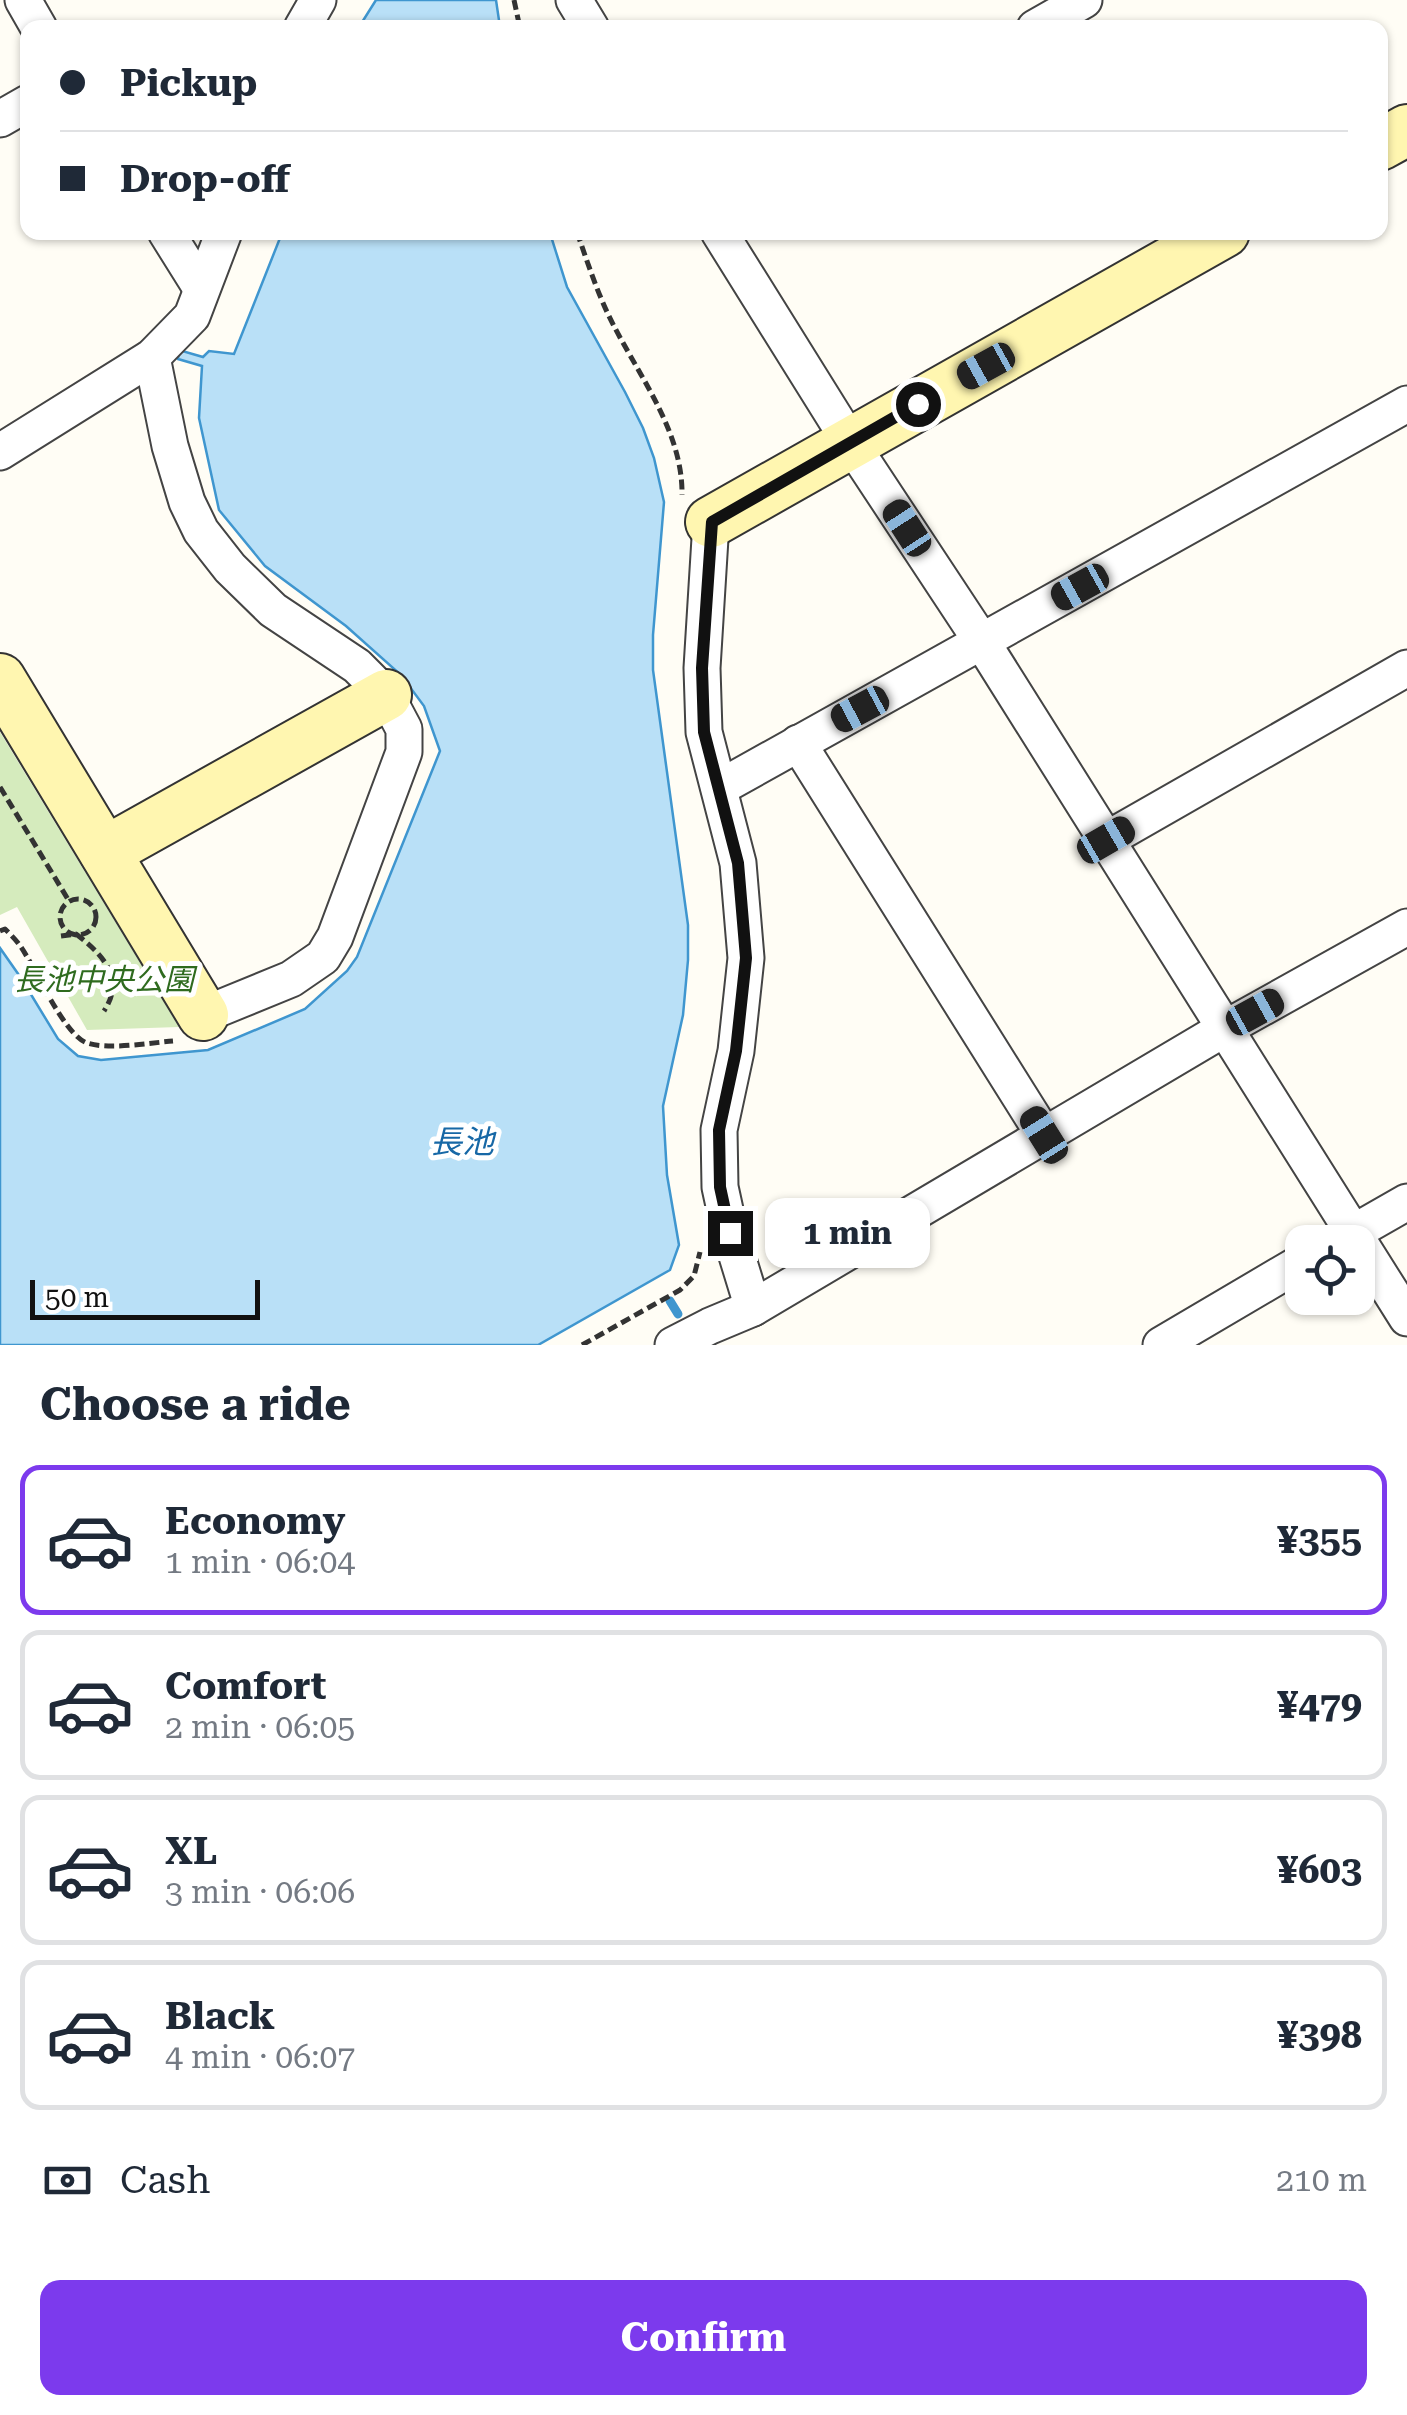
<!DOCTYPE html>
<meta charset="utf-8">
<style>
:root{--surface:#fff;--page:#f2f2f3;--text:#1f2937;--muted:#747a83;--line:#e0e1e3;--accent:#7c3aed}
body{margin:0;font-family:"Roboto Serif","Noto Sans JP",serif;background:var(--page);color:var(--text);height:100vh;display:flex;flex-direction:column;font-size:38px;white-space:nowrap}
*{box-sizing:border-box;margin:0}
p{font-size:32px;color:var(--muted)}
.icon{flex:none;width:55px;height:55px;fill:none;stroke:currentColor;stroke-width:2;stroke-linecap:round;stroke-linejoin:round}
.map{position:relative;height:1345px;overflow:hidden}
.panel{display:flex;flex-direction:column;background:var(--surface);flex:1}
.panel>*{flex:none}
.top-card{position:absolute;left:20px;top:20px;width:1368px;height:220px;border-radius:20px;box-shadow:0 2px 8px #0004;display:grid;align-content:center;height:220px;padding:0 40px;background:var(--surface)}
.tools{position:absolute;left:1285px;top:1225px;display:grid;gap:20px}
.tools a{display:grid;place-items:center;width:90px;height:90px;border-radius:20px;background:var(--surface);box-shadow:0 2px 8px #0004;font-size:50px}
.scale{position:absolute;left:30px;bottom:25px;width:230px;box-sizing:border-box;padding-left:10px;border:5px solid #111;border-top:0;font-size:28px;line-height:35px;white-space:nowrap;color:#111;-webkit-text-stroke:8px #fff;paint-order:stroke}
.end{position:absolute;width:45px;height:45px;margin:-22px;border:12px solid #111;background:#fff;box-shadow:0 0 0 5px #fff}
.from{border-radius:50%}
.bubble{position:absolute;height:70px;border-radius:20px;background:var(--surface);box-shadow:0 2px 8px #0004;font-size:32px;font-weight:700;line-height:70px;text-align:center}
.car{position:absolute;width:30px;height:60px;margin:-30px -15px;border-radius:12px;box-shadow:0 0 8px 2px #0007;background:linear-gradient(#222 24%,#8ab4d8 0 40%,#222 0 76%,#8ab4d8 0 86%,#222 0)}
.top-card b{display:flex;align-items:center;gap:35px;height:95px;font-size:38px}
.top-card b+b{border-top:2px solid var(--line)}
.top-card i{width:25px;height:25px;background:var(--text)}
ul{padding:0;list-style:none}
li{display:flex;align-items:center;gap:30px;height:150px;margin:0 20px 15px;padding:0 20px;border:5px solid var(--line);border-radius:20px}
li div{flex:1}
li b{display:block;font-size:38px}
li em{font-style:normal;font-weight:700}
li.selected{border-color:var(--accent)}
li>.icon{width:90px;height:90px;stroke-width:1.5}
h2{padding:0 40px;font-size:45px;line-height:120px}
.pay{display:flex;align-items:center;gap:25px;height:110px;padding:0 40px;font-size:38px}
.pay p{margin-inline-start:auto}
.button{display:flex;gap:20px;margin-top:auto;padding:20px 40px}
.button a{flex:1;height:115px;border-radius:20px;background:var(--accent);color:#fff;font-size:40px;font-weight:700;line-height:115px;text-align:center}
.map>svg:first-child{display:block}
</style>
<div class="map">
<svg width="1407" height="1345" viewBox="0 0 1407 1345">
<rect width="100%" height="100%" fill="#fffdf5"/>
<polygon fill="#d5ebbd" points="0,732 179,1027 87,1030 17,907 0,915"/>
<g fill="#b9e0f7" stroke="#3f96cf" stroke-width="2.5">
<polygon points="376,0 496,0 500,27 359,27"/>
<polygon points="282,233 550,233 567,287 625,392 643,428 654,458 664,502 653,635 653,670 688,925 688,960 683,1015 663,1106 667,1175 679,1245 670,1270 538,1345 0,1345 0,948 21,978 58,1039 78,1056 101,1060 208,1050 305,1009 347,971 357,957 440,751 424,706 401,675 346,626 265,566 219,510 199,418 202,366 178,359 179,350 203,357 209,351 234,354"/>
</g>
<g fill="none" stroke-linecap="round" stroke-linejoin="round">
<polyline stroke="#3f96cf" stroke-width="9" points="670,1301 678,1314"/>
<g stroke="#444" stroke-width="39">
<g id="street">
<polyline points="23,0 39,28"/>
<polyline points="574,0 591,28"/>
<polyline points="302,28 318,0"/>
<polyline points="1035,28 1084,0"/>
<polyline points="0,119 28,103"/>
<polyline points="166,232 201,288"/>
<polyline points="719,232 850,442 982,642 1407,1318"/>
<polyline points="152,357 170,446 187,502 201,531 230,568 273,610 357,666 386,695 404,729 404,752 335,937 323,957 291,979 203,1015"/>
<polyline points="0,452 152,357 192,316 224,232"/>
<polyline points="711,522 702,668 704,732 738,863 746,958 736,1051 719,1130 720,1187 730,1233 753,1308"/>
<polyline points="798,743 1044,1135"/>
<polyline points="719,788 1407,404"/>
<polyline points="1106,840 1407,668"/>
<polyline points="1337,1242 1407,1202"/>
<polyline points="673,1345 710,1326 753,1308 1224,1029 1407,927"/>
<polyline points="1161,1345 1302,1262"/>
</g>
</g>
<g stroke="#333" stroke-width="54">
<g id="secondary">
<polyline points="1380,145 1407,130"/>
<polyline points="711,522 1224,232"/>
<polyline points="0,679 203,1015"/>
<polyline points="105,852 386,695"/>
</g>
</g>
<g stroke="#333" stroke-width="5" stroke-dasharray="10 5" stroke-linecap="butt">
<polyline points="514,0 520,28"/>
<path d="M 577,232 C 588,264 599,298 615,328 C 642,380 683,434 682,495"/>
<polyline points="0,787 69,901"/>
<circle cx="78" cy="917" r="18"/>
<path d="M 0,931 L 5,929 C 11,935 17,941 21,947 C 36,969 64,1035 87,1043 C 109,1050 149,1043 173,1041"/>
<path d="M 61,936 L 76,934 C 102,954 126,978 104,1011"/>
<polyline points="582,1345 680,1290 694,1276 700,1252"/>
</g>
<use href="#street" stroke="#fff" stroke-width="35"/>
<use href="#secondary" stroke="#fff6b0" stroke-width="50"/>
</g>
<g fill="none" stroke-linecap="round" stroke-linejoin="round">
<polyline stroke="#111" stroke-width="12" points="730,1233 720,1187 719,1130 736,1051 746,958 738,863 704,732 702,668 712,522 918,404"/>
</g>
<g text-anchor="middle" dominant-baseline="central" stroke-width="10" stroke-linejoin="round" paint-order="stroke">
<g font-size="30" font-style="italic" fill="#2f6b1f" stroke="#fff">
<text x="104" y="979">長池中央公園</text>
</g>
<g font-size="32" font-style="italic" fill="#1768a6" stroke="#fff">
<text x="462" y="1142">長池</text>
</g>
</g>
</svg>
<div class="tools">
<a><svg class="icon" aria-label="locate" viewBox="0 0 24 24"><circle cx="12" cy="12" r="6"/><path d="M12 2v4M12 18v4M2 12h4M18 12h4"/></svg></a>
</div>
<div class="scale">50 m</div>
<i class="end from" style="left:918px;top:404px"></i>
<i class="end" style="left:730px;top:1233px"></i>
<div class="bubble" style="left:765px;top:1198px;width:165px">1 min</div>
<i class="car" style="left:986px;top:366px;rotate:241deg"></i>
<i class="car" style="left:907px;top:528px;rotate:327deg"></i>
<i class="car" style="left:1080px;top:587px;rotate:241deg"></i>
<i class="car" style="left:860px;top:709px;rotate:242deg"></i>
<i class="car" style="left:1106px;top:840px;rotate:60deg"></i>
<i class="car" style="left:1255px;top:1012px;rotate:61deg"></i>
<i class="car" style="left:1044px;top:1135px;rotate:328deg"></i>
<div class="top-card">
<b><i class="from"></i>Pickup</b>
<b><i></i>Drop-off</b>
</div>
</div>
<section class="panel">
<h2>Choose a ride</h2>
<ul>
<li class="selected"><svg class="icon" aria-label="car" viewBox="0 0 24 24"><path d="M5 17H2v-5l4-1 3-4h7l3 4 3 1v5h-3M9 17h6M6 11h13"/><circle cx="7" cy="17" r="2"/><circle cx="17" cy="17" r="2"/></svg><div><b>Economy</b><p>1 min · 06:04</p></div><em>¥355</em></li>
<li><svg class="icon" aria-label="car" viewBox="0 0 24 24"><path d="M5 17H2v-5l4-1 3-4h7l3 4 3 1v5h-3M9 17h6M6 11h13"/><circle cx="7" cy="17" r="2"/><circle cx="17" cy="17" r="2"/></svg><div><b>Comfort</b><p>2 min · 06:05</p></div><em>¥479</em></li>
<li><svg class="icon" aria-label="car" viewBox="0 0 24 24"><path d="M5 17H2v-5l4-1 3-4h7l3 4 3 1v5h-3M9 17h6M6 11h13"/><circle cx="7" cy="17" r="2"/><circle cx="17" cy="17" r="2"/></svg><div><b>XL</b><p>3 min · 06:06</p></div><em>¥603</em></li>
<li><svg class="icon" aria-label="car" viewBox="0 0 24 24"><path d="M5 17H2v-5l4-1 3-4h7l3 4 3 1v5h-3M9 17h6M6 11h13"/><circle cx="7" cy="17" r="2"/><circle cx="17" cy="17" r="2"/></svg><div><b>Black</b><p>4 min · 06:07</p></div><em>¥398</em></li>
</ul>
<div class="pay"><svg class="icon" aria-label="cash" viewBox="0 0 24 24"><path d="M3 7h18v10H3z"/><circle cx="12" cy="12" r="2"/></svg>Cash<p>210 m</p></div>
<div class="button"><a>Confirm</a></div>
</section>
